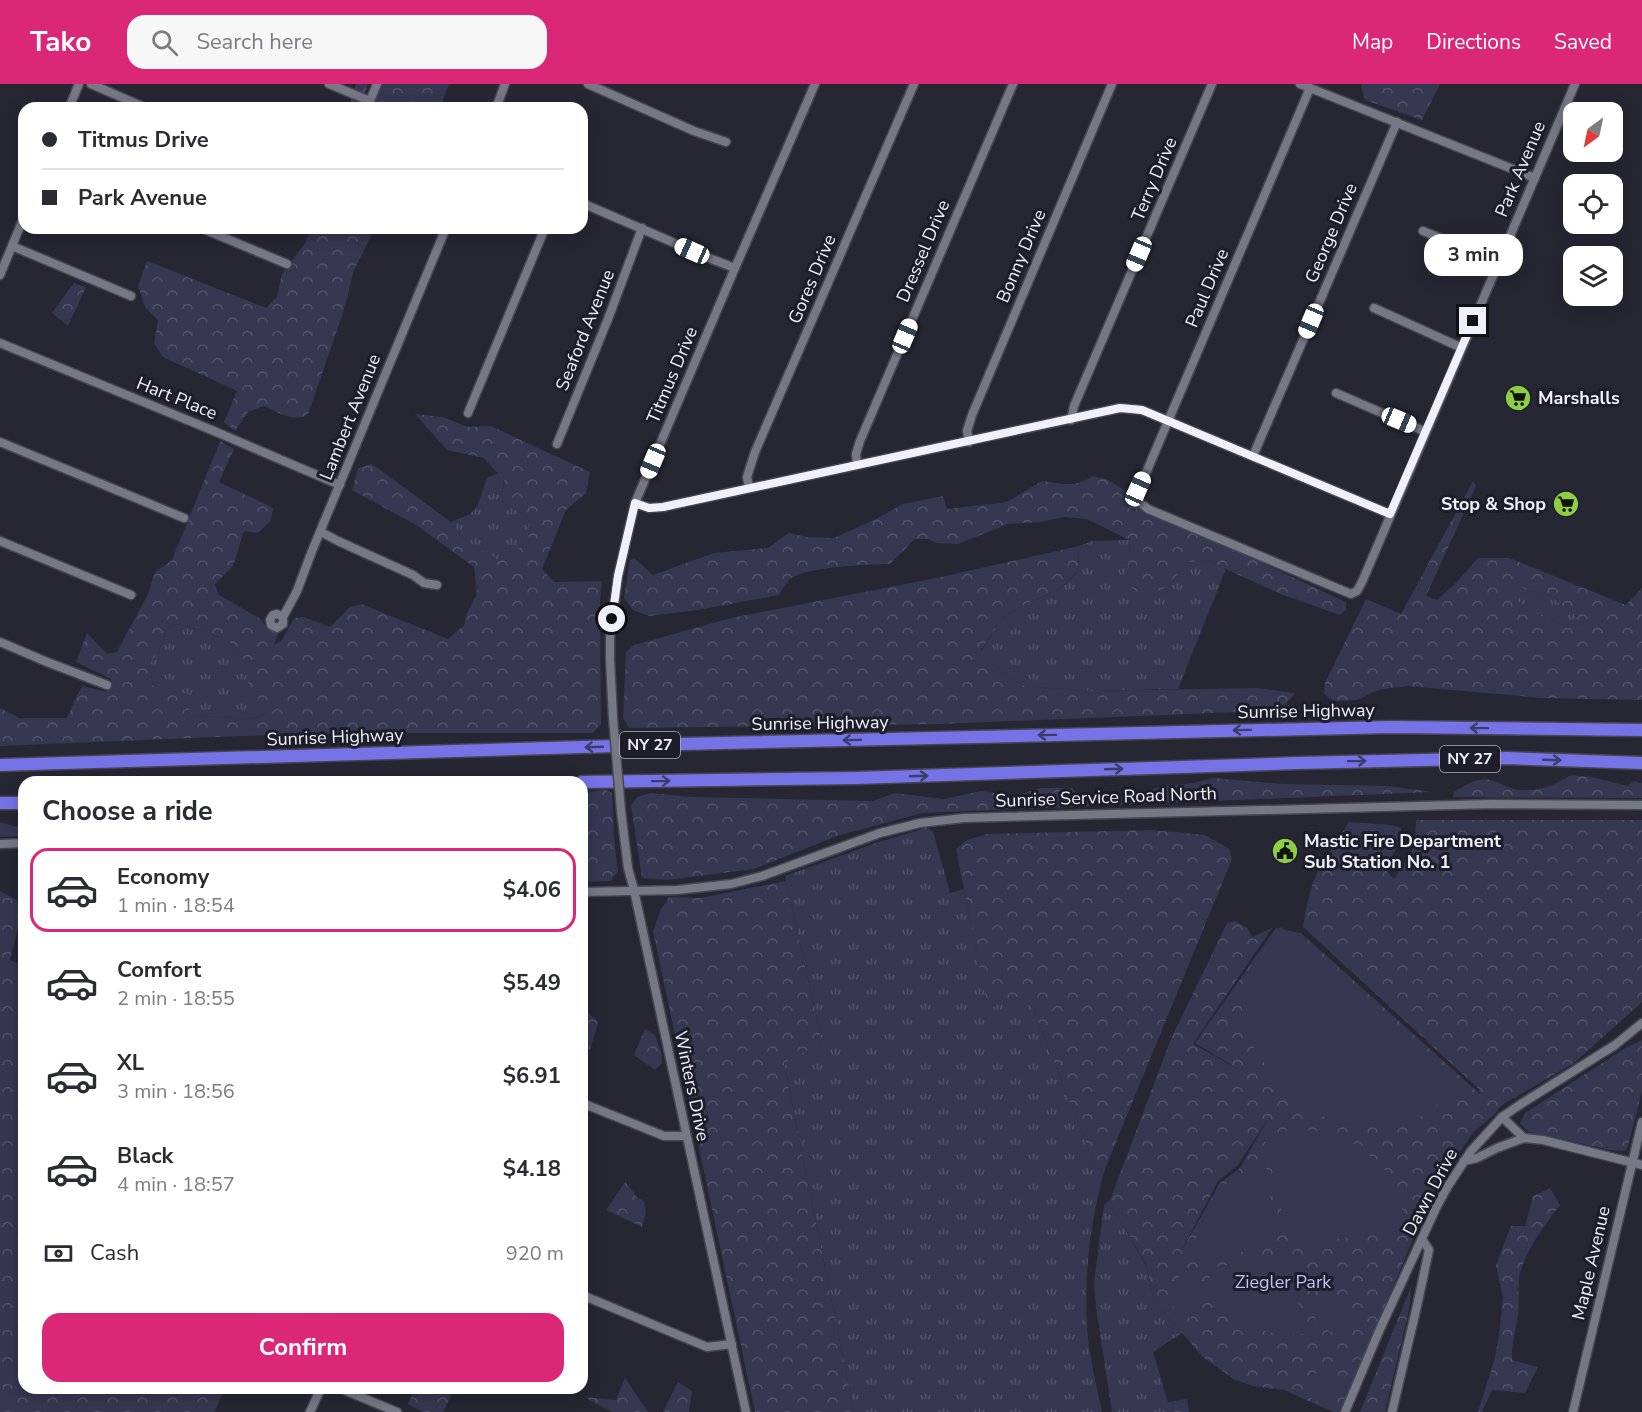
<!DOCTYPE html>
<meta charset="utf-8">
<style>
:root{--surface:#fff;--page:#f7f7f7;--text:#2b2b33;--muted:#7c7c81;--line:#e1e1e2;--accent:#db2777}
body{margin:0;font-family:"Nunito Sans",sans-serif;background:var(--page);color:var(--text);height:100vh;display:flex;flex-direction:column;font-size:22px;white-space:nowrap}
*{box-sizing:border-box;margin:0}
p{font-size:20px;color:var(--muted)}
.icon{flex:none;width:33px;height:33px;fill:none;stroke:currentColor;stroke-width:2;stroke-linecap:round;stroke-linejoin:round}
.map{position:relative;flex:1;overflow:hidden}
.sheet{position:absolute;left:18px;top:692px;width:570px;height:618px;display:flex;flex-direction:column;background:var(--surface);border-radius:18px;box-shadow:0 3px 15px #0003}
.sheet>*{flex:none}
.hud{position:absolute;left:18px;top:18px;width:570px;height:132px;border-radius:18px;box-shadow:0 3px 15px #0003;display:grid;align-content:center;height:132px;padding:0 24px;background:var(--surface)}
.needle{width:39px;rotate:213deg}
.tools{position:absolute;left:1563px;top:18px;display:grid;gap:12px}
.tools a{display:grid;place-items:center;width:60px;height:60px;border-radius:12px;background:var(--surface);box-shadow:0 3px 15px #0003;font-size:30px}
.end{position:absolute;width:27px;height:27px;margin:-14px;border:8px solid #eff0f9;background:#111;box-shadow:0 0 0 3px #111}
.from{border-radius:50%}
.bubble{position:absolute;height:42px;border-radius:18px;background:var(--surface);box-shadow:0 3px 15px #0003;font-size:20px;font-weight:700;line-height:42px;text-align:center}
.car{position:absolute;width:18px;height:36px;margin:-18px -9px;border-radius:8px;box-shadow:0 0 4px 2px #0007;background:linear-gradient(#fff 24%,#345 0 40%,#fff 0 76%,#345 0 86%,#fff 0)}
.hud b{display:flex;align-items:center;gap:21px;height:57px;font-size:22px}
.hud b+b{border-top:2px solid var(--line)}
.hud i{width:15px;height:15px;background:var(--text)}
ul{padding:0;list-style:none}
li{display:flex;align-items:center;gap:18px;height:84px;margin:0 12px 9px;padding:0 12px;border:3px solid transparent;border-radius:18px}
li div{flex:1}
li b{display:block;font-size:22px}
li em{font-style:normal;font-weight:700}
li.current{border-color:var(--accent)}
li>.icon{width:54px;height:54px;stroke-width:1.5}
h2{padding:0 24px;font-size:27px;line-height:72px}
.pay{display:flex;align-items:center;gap:15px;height:66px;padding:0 24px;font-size:22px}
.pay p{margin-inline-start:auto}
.action{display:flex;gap:12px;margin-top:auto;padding:12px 24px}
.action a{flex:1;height:69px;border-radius:18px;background:var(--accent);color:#fff;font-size:24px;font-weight:700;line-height:69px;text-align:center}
header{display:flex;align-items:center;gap:36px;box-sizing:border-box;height:84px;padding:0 30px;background:var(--accent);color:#fff}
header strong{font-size:28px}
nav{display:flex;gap:33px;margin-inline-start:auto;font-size:21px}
.search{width:420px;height:54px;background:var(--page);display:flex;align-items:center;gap:15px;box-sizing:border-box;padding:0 21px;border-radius:18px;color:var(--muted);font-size:22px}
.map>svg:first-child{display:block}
</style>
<header>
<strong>Tako</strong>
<div class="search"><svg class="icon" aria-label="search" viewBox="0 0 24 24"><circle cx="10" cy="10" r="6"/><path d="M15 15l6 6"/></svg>Search here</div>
<nav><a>Map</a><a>Directions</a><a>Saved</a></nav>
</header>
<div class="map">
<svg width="1642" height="1328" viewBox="0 0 1642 1328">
<defs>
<pattern id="grass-tufts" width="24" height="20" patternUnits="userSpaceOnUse" patternTransform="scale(1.5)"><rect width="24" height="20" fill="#363751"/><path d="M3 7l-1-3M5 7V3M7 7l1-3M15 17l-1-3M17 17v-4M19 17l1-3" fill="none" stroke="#53546b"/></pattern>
<pattern id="forest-crowns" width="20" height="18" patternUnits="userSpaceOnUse" patternTransform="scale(1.5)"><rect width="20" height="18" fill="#363751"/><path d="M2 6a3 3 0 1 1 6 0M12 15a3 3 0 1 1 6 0" fill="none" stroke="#53546b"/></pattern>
</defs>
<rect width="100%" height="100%" fill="#262733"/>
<g fill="url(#grass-tufts)">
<polygon points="498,389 504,396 502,418 530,435 528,458 501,478 466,458 451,438 470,430 477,423 487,394"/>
<polygon points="1129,456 1130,472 1123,496 1168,503 1188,478 1208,477 1226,485 1178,605 1091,607 1024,602 1003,590 991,575 981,567 1001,536 1020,523 1060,505 1078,488 1079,462 1092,457"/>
<path d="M 1506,501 L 1519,502 L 1529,507 L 1552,512 L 1561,521 L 1573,529 L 1582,540 C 1579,540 1576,542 1572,542 C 1558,543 1519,522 1510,510 C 1508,508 1507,504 1506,501 Z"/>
<polygon points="178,540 206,548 230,558 251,585 253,609 267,628 253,635 201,632 183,627 153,602 150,579 159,567 166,545"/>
<path d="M 926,744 L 933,747 L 950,809 L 964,805 L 988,924 L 1015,913 L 1022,913 L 1033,925 L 1095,1081 L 1100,1086 L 1105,1085 C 1089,1142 1083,1196 1088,1255 C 1091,1279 1097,1304 1102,1328 L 854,1328 L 784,978 L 822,958 L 785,792 L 873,760 Z"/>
<polygon points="1110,1116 1115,1128 1146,1181 1154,1217 1182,1249 1153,1268 1168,1318 1174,1317 1172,1328 1112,1328 1096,1224 1094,1199 1104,1121"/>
</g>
<g fill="url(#forest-crowns)" fill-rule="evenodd">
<polygon points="356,0 368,0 361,24 348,24"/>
<polygon points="381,0 449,0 440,24 368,24"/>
<polygon points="1362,0 1440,0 1422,36 1365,16 1361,2"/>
<path d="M 311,144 L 375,144 L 354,186 L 343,229 L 308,330 C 295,340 278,328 264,322 L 248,328 L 235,347 L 224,338 L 237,307 L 163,273 L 154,259 L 158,236 L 145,223 L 138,202 L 147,177 L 266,224 L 277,213 L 282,190 L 306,158 Z"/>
<polygon points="74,199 86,203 68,242 52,229"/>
<path d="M 415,330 L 443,333 L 468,343 L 491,342 L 590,388 L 586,409 L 566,426 L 542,485 L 554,498 L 602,497 L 600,518 L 601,640 L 593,649 L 354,649 L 242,652 L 0,662 L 0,624 L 19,634 L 67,634 L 77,611 L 83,602 L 107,608 L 112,601 L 111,595 L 76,578 L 87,549 L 107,570 L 117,568 L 148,510 L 155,488 L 172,476 L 220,357 L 234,365 L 219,398 L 273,424 L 271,436 L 258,449 L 244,447 L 233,482 L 215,500 L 219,511 L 261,535 L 265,541 L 278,550 L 274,561 L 282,556 L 294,534 L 304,533 L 330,543 L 350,523 L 361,520 L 448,555 L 464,541 L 466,531 L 477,510 L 474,483 L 416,441 L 352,406 L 358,384 L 372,380 L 451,438 L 466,458 L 500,477 L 528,458 L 530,435 L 502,418 L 504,396 L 484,374 L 447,366 ZM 178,540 L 206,548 L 230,558 L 251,585 L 246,594 L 253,609 L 267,628 L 253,635 L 201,632 L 184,627 L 195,624 L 187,610 L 153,602 L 150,579 L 159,567 L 166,545 Z"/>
<path d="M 1093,392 L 1106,395 L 1129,409 L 1130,418 L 1346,518 L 1346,526 L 1340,531 L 1281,510 L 1208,477 L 1188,478 L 1168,503 L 1142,512 L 1123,496 L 1130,472 L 1129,456 L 1087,435 L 1064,433 L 1040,438 L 1008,440 L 958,460 L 936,459 L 929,455 L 915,455 L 890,480 C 871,480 801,483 789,496 C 785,500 782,507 779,511 L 698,526 L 649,532 L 633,526 L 624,514 L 630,476 L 634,474 L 653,491 L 714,469 L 768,464 L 789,449 L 807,453 L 834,454 L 876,435 L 903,420 L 943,412 L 947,425 L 1007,418 L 1042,397 C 1062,400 1074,404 1093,392 Z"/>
<path d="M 1473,397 L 1476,402 L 1426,512 L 1437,516 L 1454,501 L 1478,474 L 1509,474 L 1626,521 L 1642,504 L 1642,616 L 1542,614 L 1407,602 L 1378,606 L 1357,616 L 1333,617 L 1324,610 L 1325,599 L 1366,515 L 1401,530 ZM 1506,502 L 1519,502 L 1529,507 L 1552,512 L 1561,521 L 1573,529 L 1581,540 C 1581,540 1573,542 1572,542 C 1557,543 1520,522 1511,511 C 1510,509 1507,504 1506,502 Z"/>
<polygon points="1079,462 1078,487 1060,505 1020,523 1001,536 981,566 991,575 1003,590 1024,602 1091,607 1257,604 1295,609 1285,621 1263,627 940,640 629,644 623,634 626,568 634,561 731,534 941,493"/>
<path d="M 1571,691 L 1591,693 L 1628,702 L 1634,697 L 1642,699 L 1642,714 L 1453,713 L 1454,708 C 1467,700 1479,692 1494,697 C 1504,700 1511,706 1521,706 C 1539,708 1556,700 1571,691 Z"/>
<polygon points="1213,694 1284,700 1388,702 1432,708 922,729 837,752 754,785 667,796 642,794 631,722 637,713 651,709 692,713 873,717 895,709 944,715 981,707 1016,712 1040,704 1072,704 1078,711 1105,715 1128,713 1163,702 1194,699"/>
<polygon points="604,705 612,709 614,755 618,787 610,797 582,798 582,710"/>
<path d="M 1416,736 L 1642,736 L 1642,918 L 1574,979 L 1502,1021 L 1497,1026 L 1498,1027 L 1473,1049 L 1448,1084 L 1429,1115 L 1342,1328 L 1333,1328 L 1284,1306 L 1253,1302 L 1235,1296 L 1203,1273 L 1154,1217 L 1146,1180 L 1115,1128 L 1110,1116 L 1171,955 L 1227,839 L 1235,837 L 1247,844 L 1252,853 L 1272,844 L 1193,960 L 1241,987 L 1195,959 L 1276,844 L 1301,849 L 1480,1010 L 1479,1005 L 1303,843 C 1306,823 1310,802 1320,783 C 1329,768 1340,753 1349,738 L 1391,741 L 1401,744 L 1400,758 L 1385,785 L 1394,795 L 1415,762 ZM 1269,1033 L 1240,1084 L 1220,1099 L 1178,1173 L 1218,1097 L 1238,1081 Z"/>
<polygon points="0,738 13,742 24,743 24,752 0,753"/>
<polygon points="1151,746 1205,751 1229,765 1232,775 1105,1085 1100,1086 1095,1081 1033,925 1022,913 1015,913 988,925 956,765 967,756 987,750"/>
<polygon points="786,797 822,958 784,979 854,1328 755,1328 653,847 661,825 669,813 700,814"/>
<polygon points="0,807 24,820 10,876 24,882 24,1304 225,1304 214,1328 0,1328"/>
<polygon points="582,923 598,938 590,966 582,961"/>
<polygon points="645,945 655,951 661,968 662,979 655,986 634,971"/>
<polygon points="1642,956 1642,1007 1628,1062 1625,1067 1610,1066 1529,1048 1520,1039 1525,1029 1627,963"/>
<polygon points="625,1098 638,1114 644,1117 646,1128 642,1143 606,1126"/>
<path d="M 1550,1104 L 1560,1121 C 1545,1140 1527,1165 1520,1189 C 1517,1200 1520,1218 1518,1231 C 1516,1246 1511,1260 1512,1276 L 1538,1283 L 1525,1309 L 1492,1306 L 1482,1328 L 1478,1328 L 1495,1274 L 1499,1250 L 1503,1214 L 1496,1181 L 1511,1142 L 1525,1142 L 1533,1112 Z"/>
<polygon points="1411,1203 1409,1226 1385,1328 1360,1328"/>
<polygon points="625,1294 648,1328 612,1328 584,1313 616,1316"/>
<polygon points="678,1298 692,1307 689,1328 663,1328"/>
<polygon points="415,1304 455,1304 443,1328 423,1328 408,1320"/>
<polygon points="1187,1315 1189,1328 1172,1328 1174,1317"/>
</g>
<g fill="#363751">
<path d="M 1281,843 L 1364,912 L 1364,928 L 1381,930 L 1460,1002 C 1448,1011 1437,1022 1424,1030 C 1410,1039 1383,1044 1367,1043 C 1349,1042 1330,1037 1315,1028 C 1293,1015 1258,976 1249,953 C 1243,937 1238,912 1245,895 C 1252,875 1268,859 1281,843 Z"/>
<polygon points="1293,1045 1324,1048 1354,1060 1382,1082 1398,1107 1406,1141 1295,1164 1290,1161 1264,1052"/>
<polygon points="1266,1082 1277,1158 1275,1162 1197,1177 1196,1154 1204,1130 1217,1108 1238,1090"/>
<polygon points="1283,1170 1287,1172 1306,1250 1282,1251 1258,1245 1235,1232 1217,1213 1206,1185"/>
<polygon points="1180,1191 1195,1195 1203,1208 1201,1224 1190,1234 1168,1220 1167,1215"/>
<polygon points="1336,1211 1340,1212 1356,1235 1345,1247 1331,1248 1317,1239 1313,1225"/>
<polygon points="1319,1287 1335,1288 1346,1299 1332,1322 1328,1323 1303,1310 1307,1295"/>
</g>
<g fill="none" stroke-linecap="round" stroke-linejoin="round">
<g stroke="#454650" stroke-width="11">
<g id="minor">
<polyline points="91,0 146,24"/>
<polyline points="329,0 370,17"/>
<polyline points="588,0 694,47 726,58"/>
<polyline points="1300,0 1535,94"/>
<polyline points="1310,4 1137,410 1139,418 1148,425 1351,510 1357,507 1362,498 1575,0"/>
<polyline points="69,24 79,0"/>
<polyline points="367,24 377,0"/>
<polyline points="496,24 505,0"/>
<polyline points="582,119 709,174 735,184"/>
<polyline points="201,144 287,180"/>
<polyline points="1423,147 1498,178"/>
<polyline points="12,162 131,212"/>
<polyline points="0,191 24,133"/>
<polyline points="1374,224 1462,264"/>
<polyline points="0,259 214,347 340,401"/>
<polyline points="1336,309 1426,348"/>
<polyline points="468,329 545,144"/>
<polyline points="1071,336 1074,322 1212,0"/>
<polyline points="0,358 184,434"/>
<polyline points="969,358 967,347 972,331 1112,0"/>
<polyline points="557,360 608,235 642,144"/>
<polyline points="1253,372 1397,38"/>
<polyline points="857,381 856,370 860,357 1013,0"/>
<polyline points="749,404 747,393 755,368 914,0"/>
<polyline points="635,419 649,424 663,423 1120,324 1142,326 1390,430"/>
<polyline points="321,448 338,457 413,491 424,499 437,501"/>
<polyline points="0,457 131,511"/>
<polyline points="283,533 277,530 273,531 270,536 271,541 277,544 283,540 283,533 297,507 312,467 446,144"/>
<polyline points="0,558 47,578 107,601"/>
<polyline points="613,634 610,575 610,554 618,492 635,419 735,184 815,0"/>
<polyline points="621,727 628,784 634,806 746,1328"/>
<polyline points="0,760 24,759"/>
<polyline points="582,808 677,806 731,800 762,792 880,749 920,739 964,734 1492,720 1642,721"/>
<polyline points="582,1019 664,1052 686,1052"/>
<polyline points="1502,1033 1524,1054"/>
<polyline points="1464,1077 1477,1074 1497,1064 1524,1054 1543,1056 1642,1081"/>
<polyline points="582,1211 707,1263 732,1260"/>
<polyline points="339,1304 397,1328"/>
<polyline points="310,1328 321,1304"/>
<polyline points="1345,1328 1380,1245 1437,1122 1448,1102 1471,1067 1502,1033 1521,1020 1615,961 1642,939"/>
<polyline points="1392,1328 1417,1222 1429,1166 1422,1155"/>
<polyline points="1573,1328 1642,1038"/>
</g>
</g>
<g stroke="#454650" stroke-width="15">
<g id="highway">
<polyline points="0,681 681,660 1390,643 1642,646"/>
<polyline points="582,698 856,694 1298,679 1507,674 1642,679"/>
<polyline points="0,719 24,719"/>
</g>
</g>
<use href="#minor" stroke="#777886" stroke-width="8"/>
<use href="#highway" stroke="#7573e6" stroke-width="12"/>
<g stroke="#454650" stroke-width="11" stroke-linecap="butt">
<polyline id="minor-bridge" points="613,634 621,727"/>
</g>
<use href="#minor-bridge" stroke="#777886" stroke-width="8"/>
</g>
<defs><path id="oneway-shaft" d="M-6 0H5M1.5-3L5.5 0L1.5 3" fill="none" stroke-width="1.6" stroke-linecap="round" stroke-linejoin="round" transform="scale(1.5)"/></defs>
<g stroke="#3c3c6b">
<use href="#oneway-shaft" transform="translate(1479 644) rotate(-179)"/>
<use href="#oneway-shaft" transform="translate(1242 646) rotate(179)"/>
<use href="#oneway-shaft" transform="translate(1047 651) rotate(179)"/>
<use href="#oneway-shaft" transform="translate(852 656) rotate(179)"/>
<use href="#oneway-shaft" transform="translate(594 663) rotate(178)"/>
<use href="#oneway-shaft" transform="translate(1552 676) rotate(2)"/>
<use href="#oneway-shaft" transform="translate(1357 677) rotate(-1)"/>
<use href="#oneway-shaft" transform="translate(1114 685) rotate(-2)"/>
<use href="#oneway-shaft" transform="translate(919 692) rotate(-2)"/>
<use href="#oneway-shaft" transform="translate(661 697) rotate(-1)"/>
</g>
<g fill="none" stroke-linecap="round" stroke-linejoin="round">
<polyline stroke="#eff0f9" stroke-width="8" points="612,535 618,492 635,419 649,424 663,423 1120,324 1142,326 1390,430 1473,237"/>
</g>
<defs>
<g id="supermarket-disc" transform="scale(1.35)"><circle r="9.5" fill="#8ece43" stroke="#1d1e29"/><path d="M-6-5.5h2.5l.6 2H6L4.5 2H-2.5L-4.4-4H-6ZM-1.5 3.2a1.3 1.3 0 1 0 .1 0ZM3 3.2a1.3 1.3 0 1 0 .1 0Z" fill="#111"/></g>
<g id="civic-disc" transform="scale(1.35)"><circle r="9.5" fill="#8ece43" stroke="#1d1e29"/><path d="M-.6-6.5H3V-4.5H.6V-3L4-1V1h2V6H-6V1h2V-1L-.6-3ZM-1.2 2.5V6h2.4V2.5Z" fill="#111"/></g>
</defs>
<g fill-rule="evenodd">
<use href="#supermarket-disc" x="1518" y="314"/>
<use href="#supermarket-disc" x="1566" y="420"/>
<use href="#civic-disc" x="1285" y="767"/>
</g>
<g text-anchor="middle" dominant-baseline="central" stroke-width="6" stroke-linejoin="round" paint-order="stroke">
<g fill="#1d1e29" stroke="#b0b1bb" stroke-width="1.5">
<rect x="620" y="648" width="60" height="26" rx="4.5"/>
<rect x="1440" y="662" width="60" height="26" rx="4.5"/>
</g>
<g font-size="16" font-weight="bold" fill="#eff0f9">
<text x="650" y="661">NY 27</text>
<text x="1470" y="675">NY 27</text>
</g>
<g font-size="18" fill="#eff0f9" stroke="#1d1e29">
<text transform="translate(1520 85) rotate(-67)">Park Avenue</text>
<text transform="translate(1154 95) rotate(-67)">Terry Drive</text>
<text transform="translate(1331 149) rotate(-67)">George Drive</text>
<text transform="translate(923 167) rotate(-67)">Dressel Drive</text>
<text transform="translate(1021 172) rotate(-67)">Bonny Drive</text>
<text transform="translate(812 195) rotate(-67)">Gores Drive</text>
<text transform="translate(1207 204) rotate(-67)">Paul Drive</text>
<text transform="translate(585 246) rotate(-68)">Seaford Avenue</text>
<text transform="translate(672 291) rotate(-67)">Titmus Drive</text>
<text transform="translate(177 314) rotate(22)">Hart Place</text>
<text transform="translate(350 333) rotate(-68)">Lambert Avenue</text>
<text transform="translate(1306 627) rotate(-1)">Sunrise Highway</text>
<text transform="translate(820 639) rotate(-1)">Sunrise Highway</text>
<text transform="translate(335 653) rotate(-2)">Sunrise Highway</text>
<text transform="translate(1106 713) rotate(-2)">Sunrise Service Road North</text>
<text transform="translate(692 1002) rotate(78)">Winters Drive</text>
<text transform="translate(1430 1108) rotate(-62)">Dawn Drive</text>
<text transform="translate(1591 1179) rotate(-77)">Maple Avenue</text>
</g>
<g font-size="18" font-weight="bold" fill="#eff0f9" stroke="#1d1e29" text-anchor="start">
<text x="1538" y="314">Marshalls</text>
<text x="1546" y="420" text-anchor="end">Stop &amp; Shop</text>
<text x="1304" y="757">Mastic Fire Department<tspan x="1304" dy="21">Sub Station No. 1</tspan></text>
</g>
<g font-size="18" fill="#bcc1f8" stroke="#1d1e29">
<text x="1283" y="1198">Ziegler Park</text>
</g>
</g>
</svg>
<div class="tools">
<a><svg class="needle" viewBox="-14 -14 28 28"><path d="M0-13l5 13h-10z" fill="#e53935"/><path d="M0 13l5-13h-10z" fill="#7c7c81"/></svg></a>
<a><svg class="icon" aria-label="locate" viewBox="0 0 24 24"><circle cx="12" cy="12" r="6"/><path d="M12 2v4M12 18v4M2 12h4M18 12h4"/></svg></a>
<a><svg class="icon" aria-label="layers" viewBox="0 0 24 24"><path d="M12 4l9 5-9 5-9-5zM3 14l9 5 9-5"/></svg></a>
</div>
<i class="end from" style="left:612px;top:535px"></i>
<i class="end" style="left:1473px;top:237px"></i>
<div class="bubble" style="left:1424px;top:150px;width:99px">3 min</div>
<i class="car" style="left:692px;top:167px;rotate:294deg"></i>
<i class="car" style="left:1139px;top:170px;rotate:203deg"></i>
<i class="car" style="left:1311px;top:237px;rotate:203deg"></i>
<i class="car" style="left:905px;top:252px;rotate:23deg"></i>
<i class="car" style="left:1399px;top:336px;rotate:113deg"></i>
<i class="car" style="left:653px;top:377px;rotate:203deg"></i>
<i class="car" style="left:1138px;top:405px;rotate:24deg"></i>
<div class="hud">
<b><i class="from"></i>Titmus Drive</b>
<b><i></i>Park Avenue</b>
</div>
<section class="sheet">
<h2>Choose a ride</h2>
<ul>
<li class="current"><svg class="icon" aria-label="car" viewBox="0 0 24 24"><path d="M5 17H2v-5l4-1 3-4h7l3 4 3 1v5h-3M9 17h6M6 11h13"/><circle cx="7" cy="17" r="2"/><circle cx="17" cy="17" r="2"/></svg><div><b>Economy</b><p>1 min · 18:54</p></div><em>$4.06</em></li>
<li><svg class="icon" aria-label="car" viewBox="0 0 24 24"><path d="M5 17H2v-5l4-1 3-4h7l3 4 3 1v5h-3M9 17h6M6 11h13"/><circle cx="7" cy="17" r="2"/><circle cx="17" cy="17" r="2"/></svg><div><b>Comfort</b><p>2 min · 18:55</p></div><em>$5.49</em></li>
<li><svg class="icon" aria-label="car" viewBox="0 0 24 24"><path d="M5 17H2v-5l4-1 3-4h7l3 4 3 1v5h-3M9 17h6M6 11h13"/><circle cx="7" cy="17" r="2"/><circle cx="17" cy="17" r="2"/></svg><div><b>XL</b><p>3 min · 18:56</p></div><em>$6.91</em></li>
<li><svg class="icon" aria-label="car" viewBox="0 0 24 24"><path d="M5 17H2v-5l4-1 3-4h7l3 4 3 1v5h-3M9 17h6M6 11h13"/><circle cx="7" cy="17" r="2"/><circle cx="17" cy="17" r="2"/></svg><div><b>Black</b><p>4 min · 18:57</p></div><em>$4.18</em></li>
</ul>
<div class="pay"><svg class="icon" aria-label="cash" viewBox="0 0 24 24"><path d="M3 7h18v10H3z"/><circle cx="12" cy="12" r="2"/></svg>Cash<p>920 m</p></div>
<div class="action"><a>Confirm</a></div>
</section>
</div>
